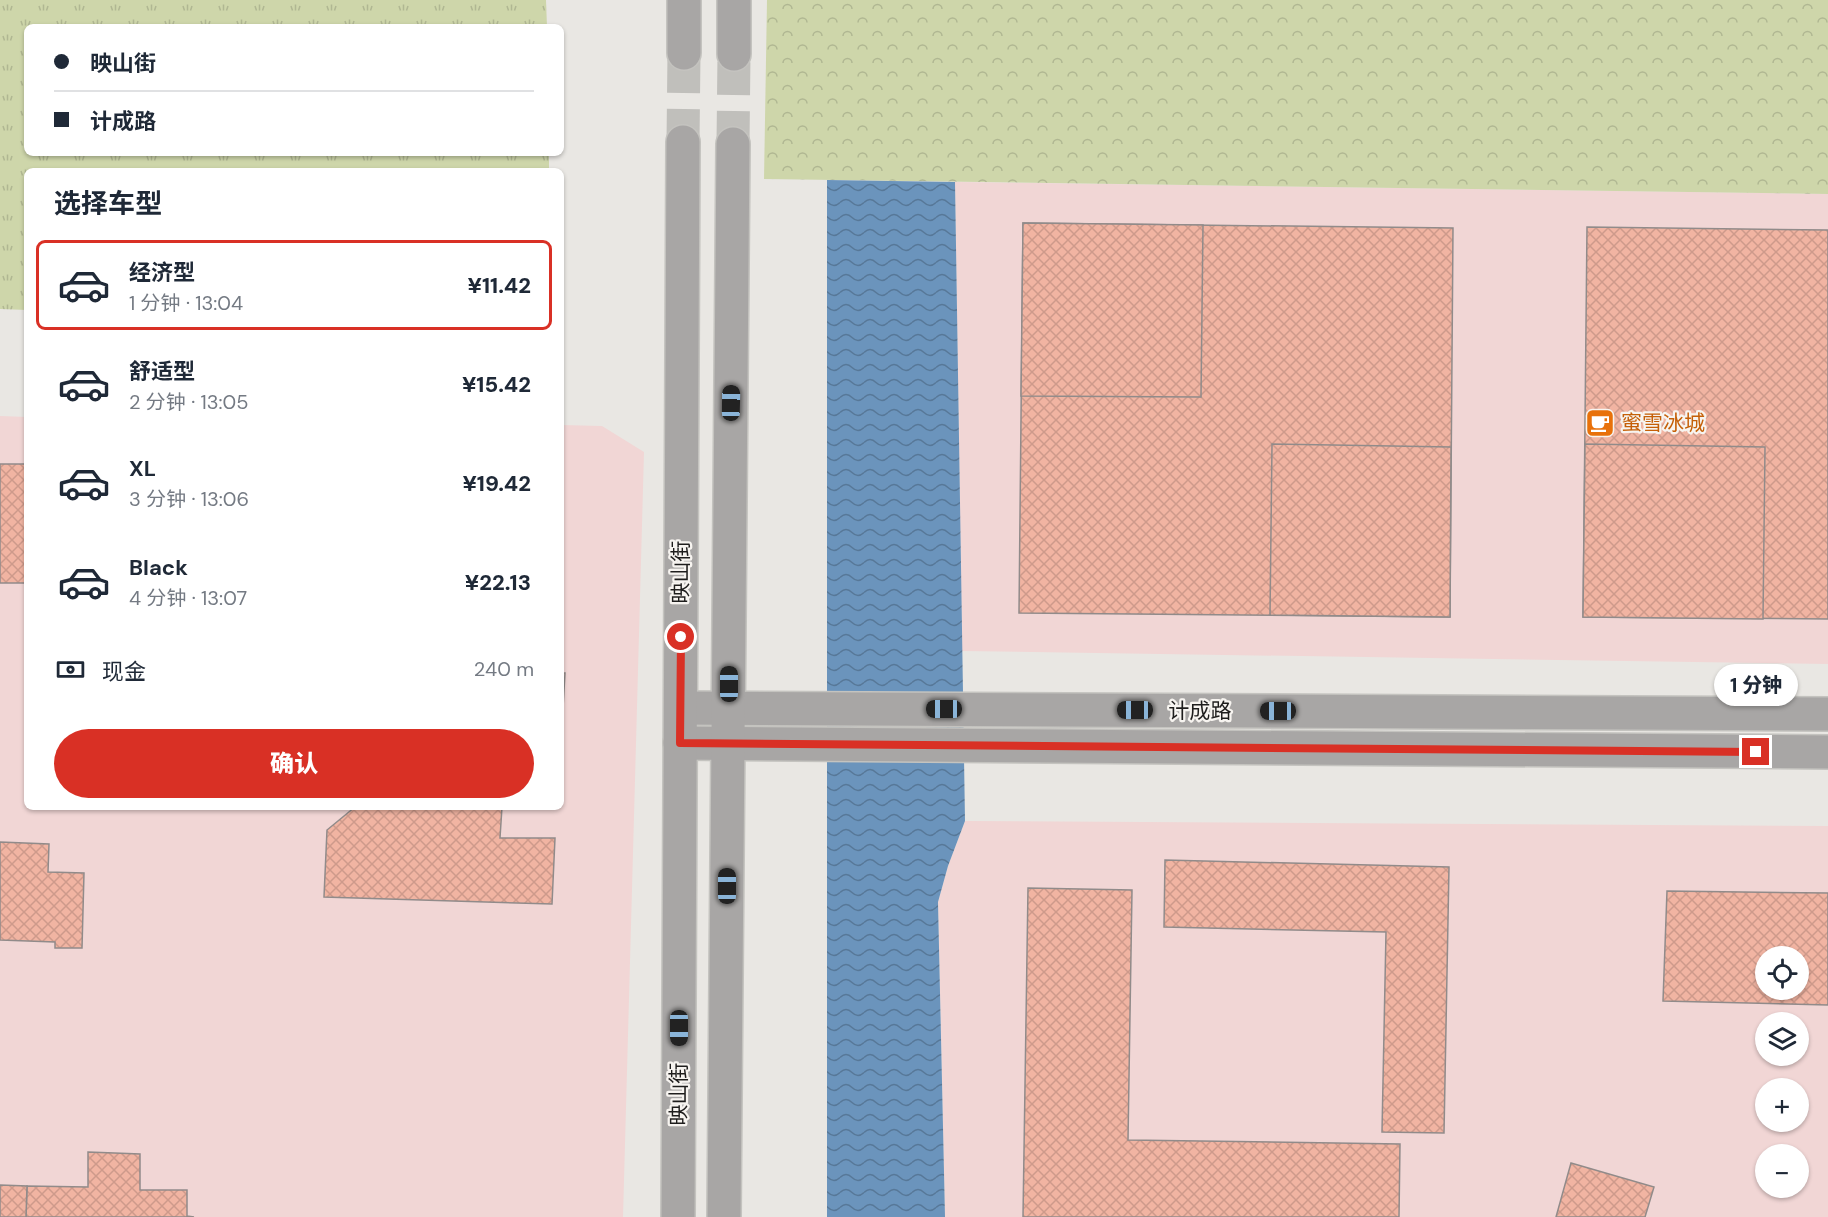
<!DOCTYPE html>
<html lang="zh">
<meta charset="utf-8">
<style>
:root{--surface:#fff;--page:#f6f6f7;--text:#1f2937;--muted:#747a83;--line:#e0e1e3;--accent:#d93025}
body{margin:0;font-family:"DM Sans","Noto Sans SC",sans-serif;background:var(--page);color:var(--text);height:100vh;display:flex;flex-direction:column;font-size:22px;white-space:nowrap}
*{box-sizing:border-box;margin:0}
p{font-size:20px;color:var(--muted)}
.icon{flex:none;width:33px;height:33px;fill:none;stroke:currentColor;stroke-width:2;stroke-linecap:round;stroke-linejoin:round}
.map{position:relative;flex:1;overflow:hidden}
.details{position:absolute;left:24px;top:168px;width:540px;height:642px;display:flex;flex-direction:column;background:var(--surface);border-radius:9px;box-shadow:0 2px 4px #0004}
.details>*{flex:none}
.hud{position:absolute;left:24px;top:24px;width:540px;height:132px;border-radius:9px;box-shadow:0 2px 4px #0004;display:grid;align-content:center;height:132px;padding:0 30px;background:var(--surface)}
.controls{position:absolute;left:1755px;top:946px;display:grid;gap:12px}
.controls a{display:grid;place-items:center;width:54px;height:54px;border-radius:50%;background:var(--surface);box-shadow:0 2px 4px #0004;font-size:30px}
.end{position:absolute;width:27px;height:27px;margin:-14px;border:8px solid #d93025;background:#fff;box-shadow:0 0 0 3px #fff}
.from{border-radius:50%}
.bubble{position:absolute;height:42px;border-radius:21px;background:var(--surface);box-shadow:0 2px 4px #0004;font-size:20px;font-weight:800;line-height:42px;text-align:center}
.car{position:absolute;width:18px;height:36px;margin:-18px -9px;border-radius:8px;box-shadow:0 0 4px 2px #0007;background:linear-gradient(#222 24%,#8ab4d8 0 40%,#222 0 76%,#8ab4d8 0 86%,#222 0)}
.hud b{display:flex;align-items:center;gap:21px;height:57px;font-size:22px}
.hud b+b{border-top:2px solid var(--line)}
.hud i{width:15px;height:15px;background:var(--text)}
ul{padding:0;list-style:none}
li{display:flex;align-items:center;gap:18px;height:90px;margin:0 12px 9px;padding:0 18px;border:3px solid transparent;border-radius:9px}
li div{flex:1}
li b{display:block;font-size:22px}
li em{font-style:normal;font-weight:800}
li.selected{border-color:var(--accent)}
li>.icon{width:54px;height:54px;stroke-width:1.5}
h2{padding:0 30px;font-size:27px;line-height:72px}
.pay{display:flex;align-items:center;gap:15px;height:66px;padding:0 30px;font-size:22px}
.pay p{margin-inline-start:auto}
.primary-button{display:flex;gap:12px;margin-top:auto;padding:12px 30px}
.primary-button a{flex:1;height:69px;border-radius:36px;background:var(--accent);color:#fff;font-size:24px;font-weight:800;line-height:69px;text-align:center}
.map>svg:first-child{display:block}
</style>
<div class="map">
<svg width="1828" height="1217" viewBox="0 0 1828 1217">
<defs>
<pattern id="grass-tufts" width="24" height="20" patternUnits="userSpaceOnUse" patternTransform="scale(1.5)"><rect width="24" height="20" fill="#ced6aa"/><path d="M3 7l-1-3M5 7V3M7 7l1-3M15 17l-1-3M17 17v-4M19 17l1-3" fill="none" stroke="#b0b792"/></pattern>
<pattern id="park-crowns" width="20" height="18" patternUnits="userSpaceOnUse" patternTransform="scale(1.5)"><rect width="20" height="18" fill="#ced6aa"/><path d="M2 6a3 3 0 1 1 6 0M12 15a3 3 0 1 1 6 0" fill="none" stroke="#b0b792"/></pattern>
<pattern id="water-waves" width="16" height="10" patternUnits="userSpaceOnUse" patternTransform="scale(1.5)"><rect width="16" height="10" fill="#6b94bc"/><path d="M0 5q4-4 8 0t8 0" fill="none" stroke="#577898"/></pattern>
<pattern id="building-cross-hatch" width="8" height="8" patternUnits="userSpaceOnUse" patternTransform="scale(1.5)"><rect width="8" height="8" fill="#f1b4a2"/><path d="M0 0l8 8M0 8l8-8" fill="none" stroke="#ce9a8b"/></pattern>
</defs>
<rect width="100%" height="100%" fill="#e9e7e3"/>
<g fill="#f1d6d5" fill-rule="evenodd">
<polygon points="955,182 1828,194 1828,664 962,651"/>
<polygon points="0,416 27,417 27,807 561,807 561,425 602,426 644,452 623,1217 0,1217"/>
<path d="M 965,821 L 1828,826 L 1828,1217 L 945,1217 L 938,902 L 948,866 ZM 1766,957 L 1798,957 L 1798,990 L 1766,990 ZM 1766,1023 L 1798,1023 L 1798,1056 L 1766,1056 ZM 1766,1089 L 1798,1089 L 1798,1122 L 1766,1122 ZM 1766,1155 L 1798,1155 L 1798,1188 L 1766,1188 Z"/>
</g>
<polygon fill="url(#grass-tufts)" points="0,0 546,0 547,27 27,27 27,153 549,153 549,171 27,171 27,310 0,309"/>
<polygon fill="url(#park-crowns)" points="767,0 1828,0 1828,194 764,179"/>
<polygon fill="url(#water-waves)" points="827,180 955,182 965,821 948,866 938,902 945,1217 827,1217"/>
<g fill="url(#building-cross-hatch)" stroke="#918b8a" stroke-width="1.5" fill-rule="evenodd">
<polygon points="1023,223 1453,228 1450,617 1019,613"/>
<polygon points="1023,223 1203,225 1201,397 1021,396"/>
<polygon points="1587,227 1828,230 1828,619 1583,617"/>
<polygon points="1272,444 1451,447 1450,617 1270,615"/>
<polygon points="1585,444 1765,447 1763,619 1583,617"/>
<rect x="0" y="464" width="27" height="119"/>
<polygon points="561,673 565,673 561,743"/>
<polygon points="355,807 502,807 500,838 555,838 552,904 324,897 327,830"/>
<polygon points="0,842 49,844 48,872 84,873 82,948 55,948 55,942 0,940"/>
<polygon points="1165,860 1449,867 1444,1133 1382,1132 1386,932 1164,927"/>
<polygon points="1028,888 1132,890 1128,1140 1400,1144 1399,1217 1023,1217"/>
<path d="M 1667,891 L 1828,893 L 1828,1005 L 1663,1001 ZM 1766,957 L 1798,957 L 1798,990 L 1766,990 Z"/>
<polygon points="88,1152 140,1154 140,1190 187,1190 187,1216 194,1217 26,1217 27,1186 88,1187"/>
<polygon points="1571,1163 1654,1187 1645,1217 1556,1217"/>
<polygon points="0,1185 27,1186 26,1217 0,1217"/>
</g>
<g fill="none" stroke-linecap="round" stroke-linejoin="round">
<g stroke="#c0bfbb" stroke-width="33" stroke-dasharray="33 16" stroke-linecap="butt">
<polyline points="683,142 684,53"/>
<polyline points="733,144 734,54"/>
</g>
<g stroke="#c4c3bf" stroke-width="36">
<g id="minor">
<polyline points="684,53 684,0"/>
<polyline points="734,54 734,0"/>
<polyline points="681,708 1828,714"/>
<polyline points="680,743 1828,752"/>
<polyline points="678,1217 683,142"/>
<polyline points="724,1217 733,144"/>
</g>
</g>
<use href="#minor" stroke="#a8a6a5" stroke-width="33"/>
</g>
<g fill="none" stroke-linecap="round" stroke-linejoin="round">
<polyline stroke="#d93025" stroke-width="8" points="681,637 680,743 1756,752"/>
</g>
<defs>
<g id="cafe-square" transform="scale(1.5)"><rect x="-9" y="-9" width="18" height="18" rx="4" fill="#e8710a" stroke="#f7f4f0"/><path d="M-5.5-4.5H6V0H3Q3 3.5 0 3.5H-2.5Q-5.5 3.5-5.5 0ZM3-3.2v2h1.7v-2ZM-6 4.5H4V6H-6Z" fill="#fff"/></g>
</defs>
<g fill-rule="evenodd">
<use href="#cafe-square" x="1600" y="423"/>
</g>
<g text-anchor="middle" dominant-baseline="central" stroke-width="4.5" stroke-linejoin="round" paint-order="stroke">
<g font-size="21" fill="#c56008" stroke="#f7f4f0" text-anchor="start">
<text x="1621" y="423">蜜雪冰城</text>
</g>
<g font-size="21" fill="#1e1d1c" stroke="#f7f4f0">
<text transform="translate(681 572) rotate(-90)">映山街</text>
<text x="1200" y="711">计成路</text>
<text transform="translate(679 1094) rotate(-90)">映山街</text>
</g>
</g>
</svg>
<div class="controls">
<a><svg class="icon" aria-label="locate" viewBox="0 0 24 24"><circle cx="12" cy="12" r="6"/><path d="M12 2v4M12 18v4M2 12h4M18 12h4"/></svg></a>
<a><svg class="icon" aria-label="layers" viewBox="0 0 24 24"><path d="M12 4l9 5-9 5-9-5zM3 14l9 5 9-5"/></svg></a>
<a>+</a>
<a>−</a>
</div>
<i class="end from" style="left:681px;top:637px"></i>
<i class="end" style="left:1756px;top:752px"></i>
<div class="bubble" style="left:1714px;top:664px;width:84px">1 分钟</div>
<i class="car" style="left:731px;top:403px;rotate:1deg"></i>
<i class="car" style="left:729px;top:684px;rotate:0deg"></i>
<i class="car" style="left:944px;top:709px;rotate:270deg"></i>
<i class="car" style="left:1135px;top:710px;rotate:270deg"></i>
<i class="car" style="left:1278px;top:711px;rotate:270deg"></i>
<i class="car" style="left:727px;top:886px;rotate:0deg"></i>
<i class="car" style="left:679px;top:1028px;rotate:180deg"></i>
<div class="hud">
<b><i class="from"></i>映山街</b>
<b><i></i>计成路</b>
</div>
<section class="details">
<h2>选择车型</h2>
<ul>
<li class="selected"><svg class="icon" aria-label="car" viewBox="0 0 24 24"><path d="M5 17H2v-5l4-1 3-4h7l3 4 3 1v5h-3M9 17h6M6 11h13"/><circle cx="7" cy="17" r="2"/><circle cx="17" cy="17" r="2"/></svg><div><b>经济型</b><p>1 分钟 · 13:04</p></div><em>¥11.42</em></li>
<li><svg class="icon" aria-label="car" viewBox="0 0 24 24"><path d="M5 17H2v-5l4-1 3-4h7l3 4 3 1v5h-3M9 17h6M6 11h13"/><circle cx="7" cy="17" r="2"/><circle cx="17" cy="17" r="2"/></svg><div><b>舒适型</b><p>2 分钟 · 13:05</p></div><em>¥15.42</em></li>
<li><svg class="icon" aria-label="car" viewBox="0 0 24 24"><path d="M5 17H2v-5l4-1 3-4h7l3 4 3 1v5h-3M9 17h6M6 11h13"/><circle cx="7" cy="17" r="2"/><circle cx="17" cy="17" r="2"/></svg><div><b>XL</b><p>3 分钟 · 13:06</p></div><em>¥19.42</em></li>
<li><svg class="icon" aria-label="car" viewBox="0 0 24 24"><path d="M5 17H2v-5l4-1 3-4h7l3 4 3 1v5h-3M9 17h6M6 11h13"/><circle cx="7" cy="17" r="2"/><circle cx="17" cy="17" r="2"/></svg><div><b>Black</b><p>4 分钟 · 13:07</p></div><em>¥22.13</em></li>
</ul>
<div class="pay"><svg class="icon" aria-label="cash" viewBox="0 0 24 24"><path d="M3 7h18v10H3z"/><circle cx="12" cy="12" r="2"/></svg>现金<p>240 m</p></div>
<div class="primary-button"><a>确认</a></div>
</section>
</div>
